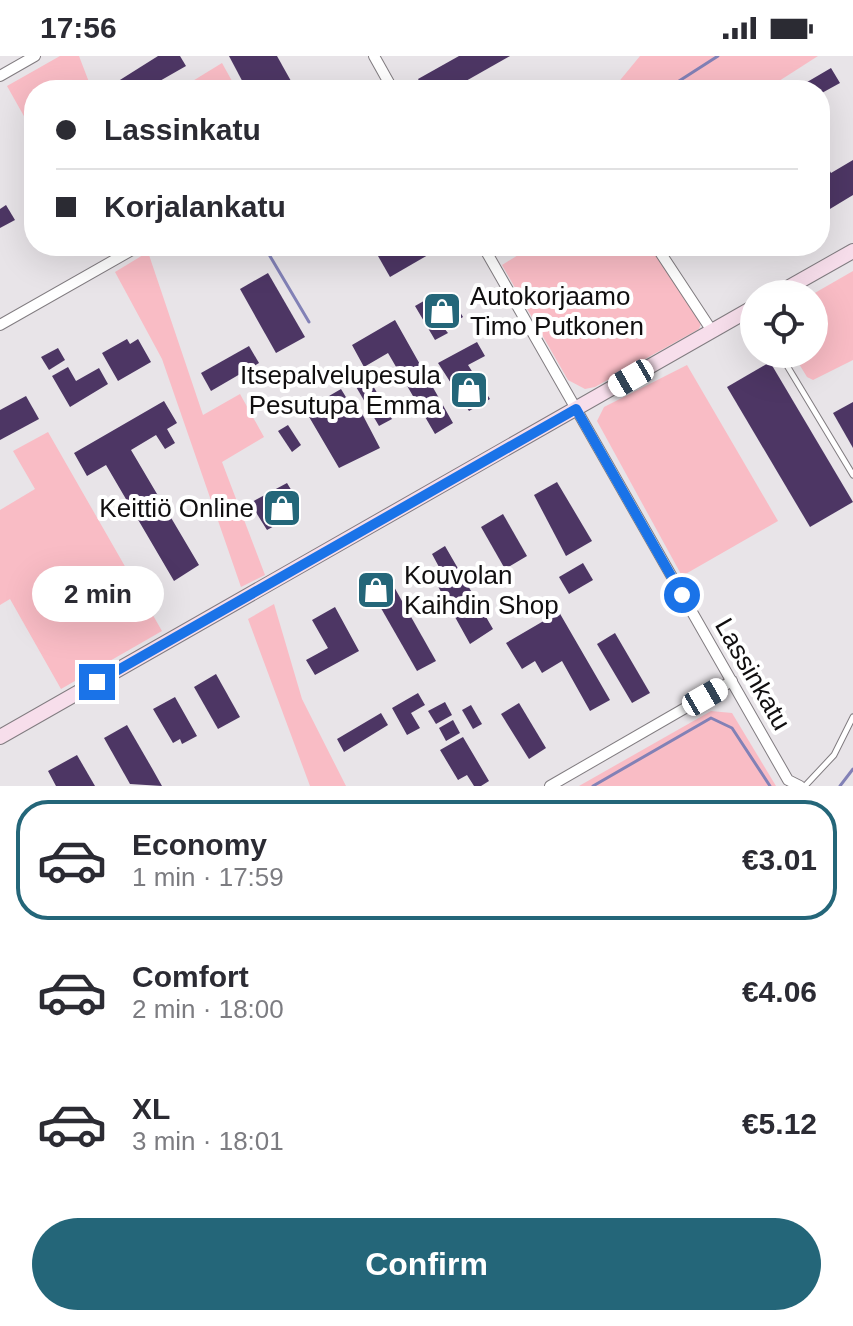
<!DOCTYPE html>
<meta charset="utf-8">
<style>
:root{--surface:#fff;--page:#f7f7f7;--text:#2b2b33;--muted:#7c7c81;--line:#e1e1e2;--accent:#246679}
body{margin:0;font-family:Helvetica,sans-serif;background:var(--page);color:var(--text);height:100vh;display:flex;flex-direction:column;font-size:30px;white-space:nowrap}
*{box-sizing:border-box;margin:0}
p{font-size:26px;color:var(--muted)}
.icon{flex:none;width:44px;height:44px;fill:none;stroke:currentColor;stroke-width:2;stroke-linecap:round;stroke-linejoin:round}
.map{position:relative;height:730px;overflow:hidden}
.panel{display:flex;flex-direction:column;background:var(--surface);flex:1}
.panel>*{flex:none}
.hud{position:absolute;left:24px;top:24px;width:806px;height:176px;border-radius:32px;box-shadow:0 8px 32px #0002;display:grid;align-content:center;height:176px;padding:0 32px;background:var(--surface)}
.fabs{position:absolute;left:740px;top:224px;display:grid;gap:16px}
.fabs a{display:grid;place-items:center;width:88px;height:88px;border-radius:50%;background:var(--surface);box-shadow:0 8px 32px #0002;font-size:40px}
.end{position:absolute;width:36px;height:36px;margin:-18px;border:10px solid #1a73e8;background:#fff;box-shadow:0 0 0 4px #fff}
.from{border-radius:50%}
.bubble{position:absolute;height:56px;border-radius:28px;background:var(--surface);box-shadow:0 8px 32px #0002;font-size:26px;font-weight:700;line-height:56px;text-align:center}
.car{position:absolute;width:24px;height:48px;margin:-24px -12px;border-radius:10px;box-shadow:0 0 6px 2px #0007;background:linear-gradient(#fff 24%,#345 0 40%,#fff 0 76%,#345 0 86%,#fff 0)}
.hud b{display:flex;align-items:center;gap:28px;height:76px;font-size:30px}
.hud b+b{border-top:2px solid var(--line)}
.hud i{width:20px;height:20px;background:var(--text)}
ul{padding:14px 0 0;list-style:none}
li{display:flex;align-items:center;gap:24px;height:120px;margin:0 16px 12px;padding:0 16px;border:4px solid transparent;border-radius:32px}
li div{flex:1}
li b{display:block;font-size:30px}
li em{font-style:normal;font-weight:700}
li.selected{border-color:var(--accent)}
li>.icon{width:72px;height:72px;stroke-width:1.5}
.button{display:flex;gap:16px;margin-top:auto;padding:16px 32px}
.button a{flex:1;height:92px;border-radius:48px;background:var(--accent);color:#fff;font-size:32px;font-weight:700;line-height:92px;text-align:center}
.status{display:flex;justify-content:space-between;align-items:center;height:56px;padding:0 40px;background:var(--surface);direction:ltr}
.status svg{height:22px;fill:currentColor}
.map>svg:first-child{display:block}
</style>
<div class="status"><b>17:56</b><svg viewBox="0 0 49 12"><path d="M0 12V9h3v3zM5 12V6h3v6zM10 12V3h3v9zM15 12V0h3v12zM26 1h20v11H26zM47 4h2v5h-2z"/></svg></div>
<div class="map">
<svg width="853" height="730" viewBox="0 0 853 730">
<rect width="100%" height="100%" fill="#e8e4e8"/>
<g fill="#f9bcc5">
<polygon points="60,0 79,0 92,34 34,34 34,78 7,30"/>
<polygon points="640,0 818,0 765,34 612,34"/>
<polygon points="222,7 237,34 178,34"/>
<polygon points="533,190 651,190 702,265 699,273 595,331 585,333 568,324 502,209"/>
<polygon points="148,196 203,359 240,338 264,381 222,406 265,519 241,531 162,303 115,216"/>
<polygon points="853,215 853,304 813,324 807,321 793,298 814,298 813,238"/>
<polygon points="687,309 778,465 682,520 597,365 604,351"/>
<polygon points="48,376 162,575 61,633 10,543 0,549 0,454 35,433 13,395"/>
<polygon points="274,548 302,643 346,730 310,730 248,563"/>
<polygon points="711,655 732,657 776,730 579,730"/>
</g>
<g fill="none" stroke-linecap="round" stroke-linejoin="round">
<g stroke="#8281b6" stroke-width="3">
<polyline points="665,34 718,0"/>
<polyline points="264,190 309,266"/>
<polyline points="593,730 711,662 732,672 770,730"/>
<polyline points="840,730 853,713"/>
</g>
</g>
<g fill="#4d3664">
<polygon points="158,0 180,0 186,10 144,34 104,34"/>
<polygon points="229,0 277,0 296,34 247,34"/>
<polygon points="459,0 510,0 450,34 424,34 418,23"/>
<polygon points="831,12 840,27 820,38 820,34 804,34 802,29"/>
<polygon points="820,98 831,117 853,104 853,139 820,159"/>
<polygon points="6,149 15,164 0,172 0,153"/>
<polygon points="396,190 422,190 428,199 390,221 378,200"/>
<polygon points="268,217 305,281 276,297 240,233"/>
<polygon points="449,238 463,261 444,272 448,277 435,284 415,250 429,242 432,248"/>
<polygon points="395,264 453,367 435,378 388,297 364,311 352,289"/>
<polygon points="127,283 130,288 138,283 151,306 118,325 102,297"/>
<polygon points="477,286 485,300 468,309 490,343 469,355 438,307"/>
<polygon points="249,290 259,307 211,335 201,317"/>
<polygon points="58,292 65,304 49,314 41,301"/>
<polygon points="770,306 853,446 810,471 727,331"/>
<polygon points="68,311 76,325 99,312 108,328 70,351 52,320"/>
<polygon points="368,321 392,363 379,370 355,329"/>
<polygon points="341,333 352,351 357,348 380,392 339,412 305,354"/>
<polygon points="26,340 39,363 0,384 0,354"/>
<polygon points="164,345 177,367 167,373 175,387 165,393 156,379 131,394 199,509 174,525 106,409 87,420 74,397"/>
<polygon points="853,346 853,392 833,357"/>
<polygon points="288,369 301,389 292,396 278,375"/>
<polygon points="557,426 592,485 566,500 534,439"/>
<polygon points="287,427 301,450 294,455 296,458 267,474 250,447"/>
<polygon points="503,458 527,500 505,513 481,471"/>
<polygon points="445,490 493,573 470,588 430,516 439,511 432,498"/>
<polygon points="583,507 593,524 569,538 559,521"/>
<polygon points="389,522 436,605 417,615 370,533"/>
<polygon points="335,551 359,595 315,619 306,604 328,592 312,564"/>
<polygon points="559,556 610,644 590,655 562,605 542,617 535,605 522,613 506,587"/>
<polygon points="615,577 650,637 632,647 597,588"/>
<polygon points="216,618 240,661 218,673 194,631"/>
<polygon points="418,637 425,649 411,657 420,672 407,679 392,652"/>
<polygon points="175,641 197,680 182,688 180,683 173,687 153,653"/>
<polygon points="445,646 452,659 436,668 428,655"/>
<polygon points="519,647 546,692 529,703 501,658"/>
<polygon points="471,649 482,668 473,673 462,654"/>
<polygon points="381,657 388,669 344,696 337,683"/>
<polygon points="453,664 460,677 446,685 439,672"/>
<polygon points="127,669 153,714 162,730 130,728 104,682"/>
<polygon points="463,681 489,725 481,730 474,730 467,719 458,724 440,694"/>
<polygon points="77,699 95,730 56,730 48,715"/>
</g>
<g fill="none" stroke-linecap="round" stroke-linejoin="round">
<g stroke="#817c80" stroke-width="7">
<g id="lane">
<polyline points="780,298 853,419"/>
<polyline points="805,730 834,699 853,661"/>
</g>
</g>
<g stroke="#817c80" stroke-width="12">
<g id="street">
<polyline points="374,0 393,34"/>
<polyline points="0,20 35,0"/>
<polyline points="483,190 788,724 800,730"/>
<polyline points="656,190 712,275"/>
<polyline points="0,269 139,190"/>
<polyline points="550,730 732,625"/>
</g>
</g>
<g stroke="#817c80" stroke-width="16">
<g id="secondary">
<polyline points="777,238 853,195"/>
<polyline points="0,681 754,251"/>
</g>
</g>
<use href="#lane" stroke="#fff" stroke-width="5"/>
<use href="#street" stroke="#fff" stroke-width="10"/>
<use href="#secondary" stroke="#f7deeb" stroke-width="14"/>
</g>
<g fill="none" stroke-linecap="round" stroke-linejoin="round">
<polyline stroke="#1a73e8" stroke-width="10" points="97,626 576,353 682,539"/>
</g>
<defs>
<g id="shop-square" transform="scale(2)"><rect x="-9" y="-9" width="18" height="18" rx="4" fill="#246679" stroke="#fff"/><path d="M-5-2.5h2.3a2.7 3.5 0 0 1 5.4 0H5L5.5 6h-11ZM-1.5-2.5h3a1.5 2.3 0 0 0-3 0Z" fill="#fff"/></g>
</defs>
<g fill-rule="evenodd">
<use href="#shop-square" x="442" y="255"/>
<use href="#shop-square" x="469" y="334"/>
<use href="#shop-square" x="282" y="452"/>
<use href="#shop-square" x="376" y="534"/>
</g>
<g text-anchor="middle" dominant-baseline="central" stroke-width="8" stroke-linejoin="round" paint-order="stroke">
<g font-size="26" fill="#110f10" stroke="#fff" text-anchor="start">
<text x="470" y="240">Autokorjaamo<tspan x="470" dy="30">Timo Putkonen</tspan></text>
<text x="441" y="319" text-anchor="end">Itsepalvelupesula<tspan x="441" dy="30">Pesutupa Emma</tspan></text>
<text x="254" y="452" text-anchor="end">Keittiö Online</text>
<text x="404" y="519">Kouvolan<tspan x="404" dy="30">Kaihdin Shop</tspan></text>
</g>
<g font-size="26" fill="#110f10" stroke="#fff">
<text transform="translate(753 618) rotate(60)">Lassinkatu</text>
</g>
</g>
</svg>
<div class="fabs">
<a><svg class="icon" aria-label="locate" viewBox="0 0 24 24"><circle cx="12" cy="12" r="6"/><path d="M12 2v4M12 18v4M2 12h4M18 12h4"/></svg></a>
</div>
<i class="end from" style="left:682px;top:539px"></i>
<i class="end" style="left:97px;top:626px"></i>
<div class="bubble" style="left:32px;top:510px;width:132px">2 min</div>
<i class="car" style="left:631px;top:322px;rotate:240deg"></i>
<i class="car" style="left:705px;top:641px;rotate:60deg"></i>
<div class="hud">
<b><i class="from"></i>Lassinkatu</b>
<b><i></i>Korjalankatu</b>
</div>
</div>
<section class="panel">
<ul>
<li class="selected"><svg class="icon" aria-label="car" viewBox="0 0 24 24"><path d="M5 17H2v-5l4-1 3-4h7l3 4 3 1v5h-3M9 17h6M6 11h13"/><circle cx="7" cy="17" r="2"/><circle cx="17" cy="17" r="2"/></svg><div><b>Economy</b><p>1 min · 17:59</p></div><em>€3.01</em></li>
<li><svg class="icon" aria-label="car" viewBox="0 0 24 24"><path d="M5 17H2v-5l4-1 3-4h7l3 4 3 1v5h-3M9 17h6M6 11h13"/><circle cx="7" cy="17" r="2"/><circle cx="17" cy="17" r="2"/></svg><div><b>Comfort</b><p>2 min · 18:00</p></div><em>€4.06</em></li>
<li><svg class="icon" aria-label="car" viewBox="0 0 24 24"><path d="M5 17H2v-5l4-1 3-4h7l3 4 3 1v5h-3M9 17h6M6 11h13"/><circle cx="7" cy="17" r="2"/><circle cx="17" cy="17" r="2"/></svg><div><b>XL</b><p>3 min · 18:01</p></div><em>€5.12</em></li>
</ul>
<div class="button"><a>Confirm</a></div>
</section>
